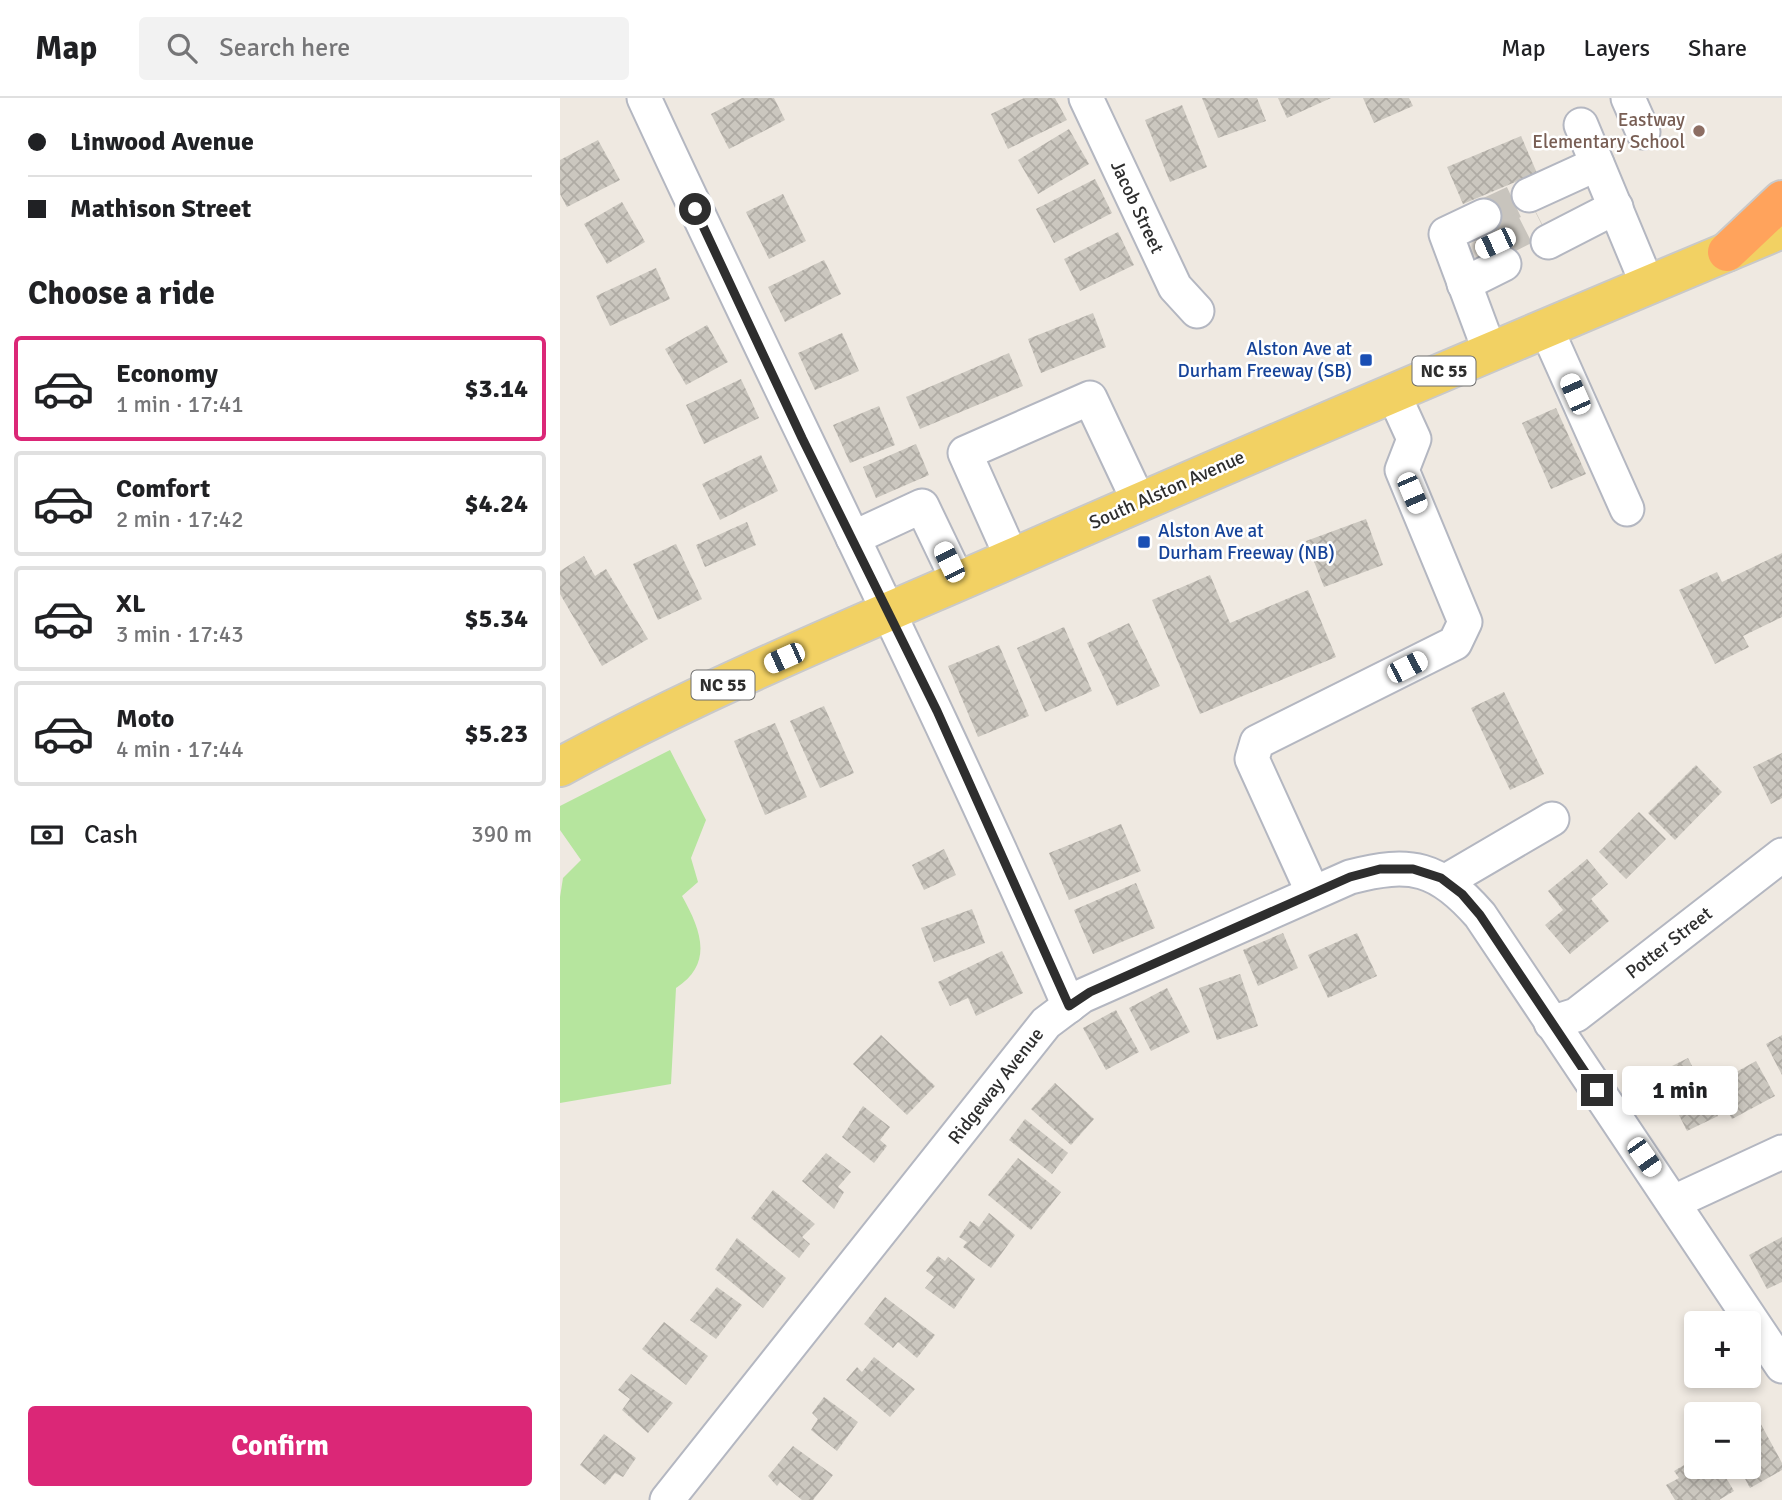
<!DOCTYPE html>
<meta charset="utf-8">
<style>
:root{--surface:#fff;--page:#f2f2f2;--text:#202124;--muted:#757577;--line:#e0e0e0;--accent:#db2777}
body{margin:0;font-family:Signika,sans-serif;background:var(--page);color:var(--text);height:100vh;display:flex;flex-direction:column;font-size:26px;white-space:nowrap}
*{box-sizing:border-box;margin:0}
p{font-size:23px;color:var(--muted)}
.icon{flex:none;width:38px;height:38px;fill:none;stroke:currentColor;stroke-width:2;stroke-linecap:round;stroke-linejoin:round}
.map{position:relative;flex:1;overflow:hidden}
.details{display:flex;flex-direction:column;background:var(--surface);width:560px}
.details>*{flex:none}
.banner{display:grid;align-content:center;height:154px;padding:0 28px;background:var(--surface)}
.fabs{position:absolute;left:1124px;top:1213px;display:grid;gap:14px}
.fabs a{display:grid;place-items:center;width:77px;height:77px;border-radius:7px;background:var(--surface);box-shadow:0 4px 10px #0003;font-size:35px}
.end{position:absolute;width:32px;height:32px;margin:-16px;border:9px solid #2e2e2e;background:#fff;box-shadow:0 0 0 4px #fff}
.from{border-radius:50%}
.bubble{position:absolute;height:49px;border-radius:7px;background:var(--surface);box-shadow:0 4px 10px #0003;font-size:23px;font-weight:800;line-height:49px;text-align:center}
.car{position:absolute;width:21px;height:42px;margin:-21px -10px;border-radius:9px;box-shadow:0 0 5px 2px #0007;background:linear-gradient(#fff 24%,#345 0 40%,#fff 0 76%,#345 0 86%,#fff 0)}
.banner b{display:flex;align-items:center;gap:24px;height:66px;font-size:26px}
.banner b+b{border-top:2px solid var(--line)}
.banner i{width:18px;height:18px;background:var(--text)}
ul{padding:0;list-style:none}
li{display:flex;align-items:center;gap:21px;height:105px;margin:0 14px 10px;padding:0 14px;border:4px solid var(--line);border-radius:7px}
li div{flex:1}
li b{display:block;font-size:26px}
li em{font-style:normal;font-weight:800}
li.selected{border-color:var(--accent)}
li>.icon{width:63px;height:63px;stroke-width:1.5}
h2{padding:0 28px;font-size:32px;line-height:84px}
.pay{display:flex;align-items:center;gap:18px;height:77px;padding:0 28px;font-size:26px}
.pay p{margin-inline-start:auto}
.cta{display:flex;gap:14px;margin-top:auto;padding:14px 28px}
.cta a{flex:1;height:80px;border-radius:7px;background:var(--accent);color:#fff;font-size:28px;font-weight:800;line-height:80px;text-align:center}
header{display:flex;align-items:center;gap:42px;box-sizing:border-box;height:98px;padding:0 35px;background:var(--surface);border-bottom:2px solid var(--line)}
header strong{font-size:33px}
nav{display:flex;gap:38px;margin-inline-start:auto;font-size:24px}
.search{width:490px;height:63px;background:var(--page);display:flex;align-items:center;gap:18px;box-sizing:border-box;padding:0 24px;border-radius:7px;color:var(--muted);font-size:26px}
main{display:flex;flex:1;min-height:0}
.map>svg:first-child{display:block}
</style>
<header>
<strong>Map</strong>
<div class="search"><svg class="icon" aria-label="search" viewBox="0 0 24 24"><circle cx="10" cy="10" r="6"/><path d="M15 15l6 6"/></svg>Search here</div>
<nav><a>Map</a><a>Layers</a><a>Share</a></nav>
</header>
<main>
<section class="details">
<div class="banner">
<b><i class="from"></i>Linwood Avenue</b>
<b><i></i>Mathison Street</b>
</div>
<h2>Choose a ride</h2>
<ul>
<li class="selected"><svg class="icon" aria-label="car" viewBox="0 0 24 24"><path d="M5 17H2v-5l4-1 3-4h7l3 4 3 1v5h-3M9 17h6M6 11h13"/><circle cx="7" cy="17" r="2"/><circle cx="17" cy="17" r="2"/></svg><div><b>Economy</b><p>1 min · 17:41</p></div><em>$3.14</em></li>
<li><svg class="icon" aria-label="car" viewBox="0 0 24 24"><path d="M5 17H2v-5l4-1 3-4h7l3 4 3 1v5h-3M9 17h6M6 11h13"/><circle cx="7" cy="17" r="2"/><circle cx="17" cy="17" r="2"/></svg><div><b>Comfort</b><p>2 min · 17:42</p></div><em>$4.24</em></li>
<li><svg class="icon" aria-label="car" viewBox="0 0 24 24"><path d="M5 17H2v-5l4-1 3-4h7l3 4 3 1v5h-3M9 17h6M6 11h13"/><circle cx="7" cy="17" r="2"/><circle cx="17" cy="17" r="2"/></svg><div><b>XL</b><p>3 min · 17:43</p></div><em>$5.34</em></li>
<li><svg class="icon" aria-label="car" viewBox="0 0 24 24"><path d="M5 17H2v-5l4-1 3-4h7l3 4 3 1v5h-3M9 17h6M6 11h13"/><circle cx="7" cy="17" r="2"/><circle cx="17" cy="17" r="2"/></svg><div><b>Moto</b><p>4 min · 17:44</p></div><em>$5.23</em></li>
</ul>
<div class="pay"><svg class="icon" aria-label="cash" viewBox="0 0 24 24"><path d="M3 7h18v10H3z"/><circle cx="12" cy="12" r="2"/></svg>Cash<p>390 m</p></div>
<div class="cta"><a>Confirm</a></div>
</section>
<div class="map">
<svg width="1222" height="1402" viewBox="0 0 1222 1402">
<defs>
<pattern id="building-cross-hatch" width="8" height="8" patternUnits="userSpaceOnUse" patternTransform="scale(1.75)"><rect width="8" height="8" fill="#cbc7bf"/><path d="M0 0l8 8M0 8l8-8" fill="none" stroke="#afaba4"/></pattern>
</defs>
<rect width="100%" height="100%" fill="#efe9e1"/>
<path fill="#b6e59e" d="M 110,652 L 146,722 L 131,760 L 138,784 L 122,798 C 141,832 154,865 116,890 L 111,986 L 0,1005 L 0,799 L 3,780 L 21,762 L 0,732 L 0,708 Z"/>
<g fill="url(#building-cross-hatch)">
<polygon points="182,0 214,0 225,22 169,51 151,16"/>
<polygon points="464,0 495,0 507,22 448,51 431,16"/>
<polygon points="642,0 697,0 706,23 658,40"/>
<polygon points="718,0 771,0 727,20"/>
<polygon points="803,0 849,0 853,8 814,25"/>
<polygon points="622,7 647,69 610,84 585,22"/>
<polygon points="509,31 529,66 478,96 458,62"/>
<polygon points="961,38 977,75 903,106 887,69"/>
<polygon points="38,42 60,82 7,109 0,96 0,62"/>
<polygon points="535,81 552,115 494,145 476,111"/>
<polygon points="223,96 246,143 209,161 186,114"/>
<polygon points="62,104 85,144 47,166 24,126"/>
<polygon points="558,134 574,167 520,193 504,161"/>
<polygon points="264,162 281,196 225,224 208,189"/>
<polygon points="96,170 110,201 50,228 36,198"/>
<polygon points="533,215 546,249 481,275 468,241"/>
<polygon points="147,227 168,264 126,287 105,251"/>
<polygon points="282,235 299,273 255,292 238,255"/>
<polygon points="449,255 463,288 360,331 346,299"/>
<polygon points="181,281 199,320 144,346 126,307"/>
<polygon points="319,308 335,347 290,365 273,327"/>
<polygon points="996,310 1026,376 991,391 962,325"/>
<polygon points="356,346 369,377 316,400 303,369"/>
<polygon points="201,357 218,393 160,422 142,386"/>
<polygon points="806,421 823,467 764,489 746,443"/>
<polygon points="187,424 196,447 145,469 136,447"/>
<polygon points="116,446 142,501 98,522 73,466"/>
<polygon points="1222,455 1222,519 1183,538 1189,549 1155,566 1119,492 1157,474 1162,484"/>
<polygon points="24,458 35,478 46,471 88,541 42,568 0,496 0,473"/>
<polygon points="650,477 670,525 748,492 776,559 640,616 592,502"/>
<polygon points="569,525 600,588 557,608 527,545"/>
<polygon points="504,529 532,593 485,614 457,550"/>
<polygon points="439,547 469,618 418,639 388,568"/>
<polygon points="944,594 984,676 950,692 911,610"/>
<polygon points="264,608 294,675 260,690 230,623"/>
<polygon points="215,625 247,699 205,717 174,643"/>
<polygon points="1222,655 1222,700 1211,706 1193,669"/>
<polygon points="1136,667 1162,694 1115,742 1088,715"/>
<polygon points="1079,714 1106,741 1066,781 1039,754"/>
<polygon points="561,726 581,773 509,802 489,755"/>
<polygon points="384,751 396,777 364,792 352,767"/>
<polygon points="1027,761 1048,786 1031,801 1049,823 1010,856 985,827 1003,812 988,793"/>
<polygon points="576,785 595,830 533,856 514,812"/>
<polygon points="412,811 425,845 374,864 361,830"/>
<polygon points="723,835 738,870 698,888 683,852"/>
<polygon points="797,835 817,878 768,900 748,857"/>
<polygon points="442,853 463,895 416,918 408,900 390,908 378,884"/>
<polygon points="680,876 698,928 657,942 639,890"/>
<polygon points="607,890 630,934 591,953 569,910"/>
<polygon points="556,912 579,954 546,972 523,930"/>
<polygon points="321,937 375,988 347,1017 293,966"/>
<polygon points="1222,937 1222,977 1206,946"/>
<polygon points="1128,960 1158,1018 1127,1033 1098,975"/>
<polygon points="1196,963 1215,998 1172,1021 1153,987"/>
<polygon points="495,985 534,1021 511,1047 471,1011"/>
<polygon points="303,1008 330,1029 320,1042 327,1048 314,1065 282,1039"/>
<polygon points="465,1021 508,1055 492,1076 449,1042"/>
<polygon points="266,1055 291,1074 278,1089 284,1094 274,1111 242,1083"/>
<polygon points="458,1060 501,1094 471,1132 428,1097"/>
<polygon points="213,1092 255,1126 242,1139 250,1146 239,1160 191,1120"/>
<polygon points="429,1115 455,1137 431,1170 403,1149 407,1144 399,1139 410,1123 419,1129"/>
<polygon points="1222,1139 1222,1184 1207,1191 1189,1157"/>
<polygon points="177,1140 226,1180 203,1210 155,1171"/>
<polygon points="378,1158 385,1163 388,1159 415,1181 394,1211 365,1190 374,1179 366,1173"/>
<polygon points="157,1189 182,1207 156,1241 130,1222"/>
<polygon points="325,1199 375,1237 357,1260 338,1244 333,1250 304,1226"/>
<polygon points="104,1224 148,1258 126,1287 82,1251"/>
<polygon points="314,1259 355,1291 330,1319 286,1282 297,1269 302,1274"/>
<polygon points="71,1276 113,1305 88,1335 62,1312 70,1301 58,1292"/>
<polygon points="264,1299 298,1324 277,1353 251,1332 258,1321 252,1315"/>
<polygon points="1197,1319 1222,1365 1222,1372 1190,1390 1178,1368 1188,1368 1188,1324"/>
<polygon points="44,1336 76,1360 63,1379 55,1375 45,1387 20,1367"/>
<polygon points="233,1348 273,1377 253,1402 242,1402 220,1384 217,1388 208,1378"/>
<polygon points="1136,1360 1136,1368 1159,1368 1174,1393 1159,1402 1115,1402 1106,1387 1119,1380 1114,1373"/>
</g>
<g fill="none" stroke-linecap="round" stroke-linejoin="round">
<g stroke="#c8c4bd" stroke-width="33" stroke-dasharray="33 17" stroke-linecap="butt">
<polyline points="924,118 969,97"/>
<polyline points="935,145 980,122"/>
</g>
<g stroke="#b4b7c1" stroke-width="37">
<g id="minor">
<path d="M 84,0 C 224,303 376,601 509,908"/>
<polyline points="526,0 615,189 637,213"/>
<polyline points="1068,0 1083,34"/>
<polyline points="1021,27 1088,188"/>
<polyline points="969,97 1037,66"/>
<polyline points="924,118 886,136 930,254"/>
<polyline points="988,144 1056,109"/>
<polyline points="904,186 944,166"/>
<polyline points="986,230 1067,411"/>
<polyline points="293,440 362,408 398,483"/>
<polyline points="452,460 405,355 530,300 579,404"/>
<polyline points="886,783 992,721"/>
<polyline points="753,795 692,661 697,644 895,545 905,524 842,372 854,341 833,295"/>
<polyline points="991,925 1016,917 1222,757"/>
<polyline points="1114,1104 1222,1054"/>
<path d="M 107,1402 L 486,925 L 522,898 L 790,779 C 851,763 878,769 920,817 L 1222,1268"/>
</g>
</g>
<g stroke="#c9c9c9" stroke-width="42">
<path id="major" d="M 0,669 C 145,590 299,527 450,461 C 707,348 964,239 1222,131"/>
</g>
<g stroke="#c9c9c9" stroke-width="42">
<polyline id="highway" points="1167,154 1222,102"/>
</g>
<use href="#minor" stroke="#fff" stroke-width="33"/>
<use href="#major" stroke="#f2d163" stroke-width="38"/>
<use href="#highway" stroke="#ffa35c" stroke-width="38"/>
</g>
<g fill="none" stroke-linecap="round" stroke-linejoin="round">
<polyline stroke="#2e2e2e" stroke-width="9" points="135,111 242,340 377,613 509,908 530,894 790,779 820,771 853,771 881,780 902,796 920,817 1037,992"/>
</g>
<circle fill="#8d6e63" stroke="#fff" stroke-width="2.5" cx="1139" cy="33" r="7"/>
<g fill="#1a4fb4" stroke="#fff" stroke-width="2.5">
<rect x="799" y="255" width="14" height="14" rx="3.5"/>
<rect x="577" y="437" width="14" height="14" rx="3.5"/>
</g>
<g text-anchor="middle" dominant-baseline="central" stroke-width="5" stroke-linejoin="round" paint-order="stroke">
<g fill="#fff" stroke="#6d6d6d" stroke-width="2">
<rect x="852.5" y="258.5" width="63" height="29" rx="5"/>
<rect x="131.5" y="572.5" width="63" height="29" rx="5"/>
</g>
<g font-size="18" font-weight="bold" fill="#2e2e2e">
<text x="884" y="273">NC 55</text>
<text x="163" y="587">NC 55</text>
</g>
<g font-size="19" fill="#785e54" stroke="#fff" text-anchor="end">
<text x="1125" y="22">Eastway<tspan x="1125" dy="22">Elementary School</tspan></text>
</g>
<g font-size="19" fill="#2e2e2e" stroke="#fff">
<text transform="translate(577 109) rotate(65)">Jacob Street</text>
<text transform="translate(607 392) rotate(-24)">South Alston Avenue</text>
<text transform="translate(1109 845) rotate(-38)">Potter Street</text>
<text transform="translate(436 988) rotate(-52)">Ridgeway Avenue</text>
</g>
<g font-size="19" fill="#164399" stroke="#fff" text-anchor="end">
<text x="792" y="251">Alston Ave at<tspan x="792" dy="22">Durham Freeway (SB)</tspan></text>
<text x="598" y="433" text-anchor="start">Alston Ave at<tspan x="598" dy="22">Durham Freeway (NB)</tspan></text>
</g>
</g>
</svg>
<div class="fabs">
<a>+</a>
<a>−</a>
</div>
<i class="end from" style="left:135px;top:111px"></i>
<i class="end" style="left:1037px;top:992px"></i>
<div class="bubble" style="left:1062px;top:968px;width:116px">1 min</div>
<i class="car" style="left:935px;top:145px;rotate:245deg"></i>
<i class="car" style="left:1015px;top:296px;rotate:336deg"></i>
<i class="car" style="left:852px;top:395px;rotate:157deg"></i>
<i class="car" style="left:389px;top:464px;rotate:334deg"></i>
<i class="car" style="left:224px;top:560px;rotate:246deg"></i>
<i class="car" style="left:847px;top:569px;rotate:63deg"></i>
<i class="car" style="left:1084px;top:1059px;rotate:145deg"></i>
</div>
</main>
